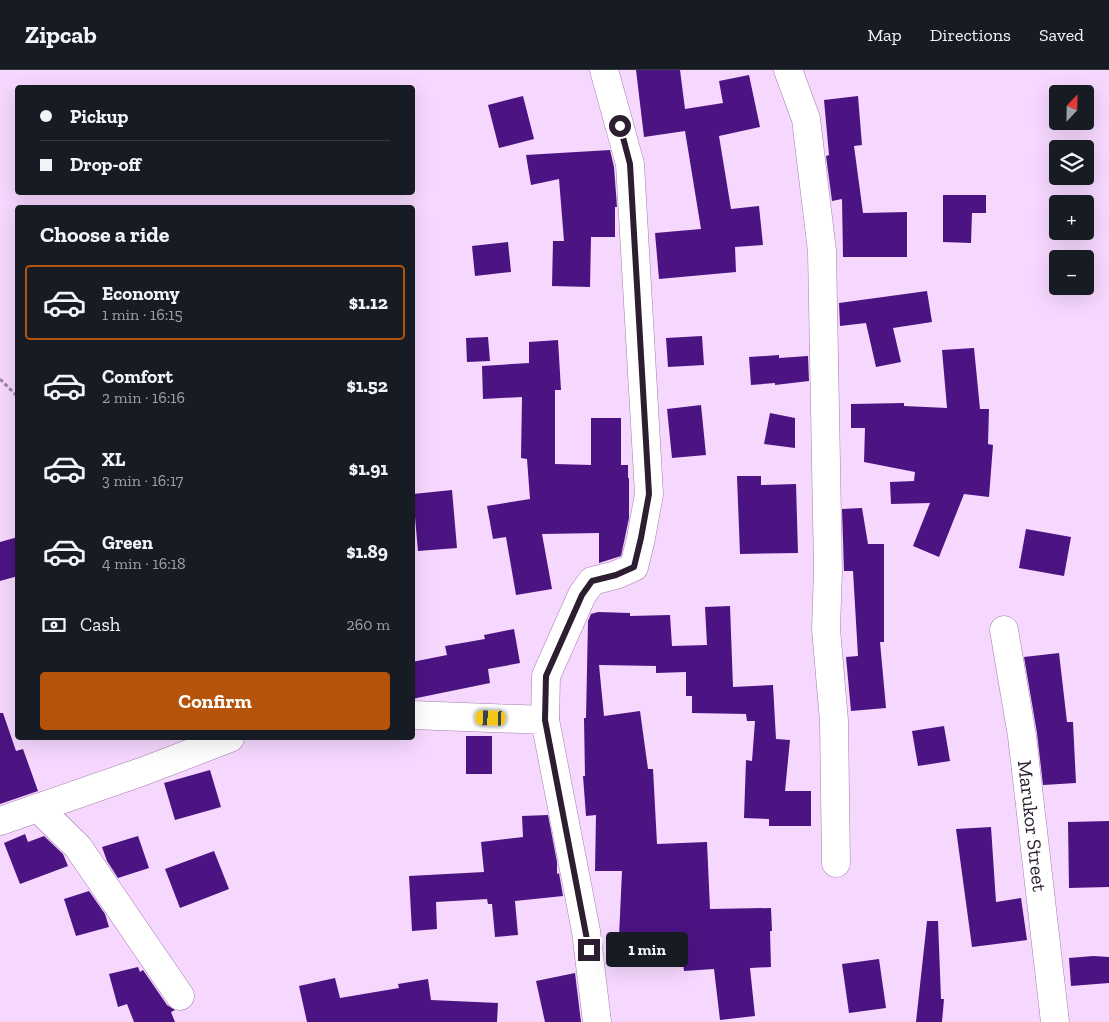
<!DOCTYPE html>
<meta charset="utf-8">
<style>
:root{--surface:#171b24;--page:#20242c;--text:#f1f3f6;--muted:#9ea1a6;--line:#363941;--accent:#b45309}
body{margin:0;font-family:"Zilla Slab",serif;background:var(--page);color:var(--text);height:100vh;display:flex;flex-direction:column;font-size:19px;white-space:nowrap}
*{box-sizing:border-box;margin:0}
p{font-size:16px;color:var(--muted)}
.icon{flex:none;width:28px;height:28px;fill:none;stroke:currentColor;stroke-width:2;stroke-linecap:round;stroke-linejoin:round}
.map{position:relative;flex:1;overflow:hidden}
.panel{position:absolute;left:15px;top:135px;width:400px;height:535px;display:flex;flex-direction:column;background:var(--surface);border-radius:5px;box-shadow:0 5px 20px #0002}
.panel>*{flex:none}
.hud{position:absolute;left:15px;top:15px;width:400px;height:110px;border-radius:5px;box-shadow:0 5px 20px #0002;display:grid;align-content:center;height:110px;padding:0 25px;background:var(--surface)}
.needle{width:32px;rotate:22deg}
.controls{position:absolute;left:1049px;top:15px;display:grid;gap:10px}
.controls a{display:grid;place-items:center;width:45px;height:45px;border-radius:5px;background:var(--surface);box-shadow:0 5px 20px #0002;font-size:25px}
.end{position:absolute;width:22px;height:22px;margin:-11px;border:6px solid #2c1e30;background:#fff;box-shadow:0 0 0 2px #fff}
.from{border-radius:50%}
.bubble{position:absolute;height:35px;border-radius:5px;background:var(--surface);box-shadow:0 5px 20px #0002;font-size:16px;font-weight:800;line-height:35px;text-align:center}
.car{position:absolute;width:15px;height:30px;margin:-15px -8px;border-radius:6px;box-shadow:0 0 4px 1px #0007;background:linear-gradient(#f5c518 24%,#345 0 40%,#f5c518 0 76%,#345 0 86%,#f5c518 0)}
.hud b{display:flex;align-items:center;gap:18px;height:48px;font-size:19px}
.hud b+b{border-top:1px solid var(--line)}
.hud i{width:12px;height:12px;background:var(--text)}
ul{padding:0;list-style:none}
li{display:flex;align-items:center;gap:15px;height:75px;margin:0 10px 8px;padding:0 15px;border:2px solid transparent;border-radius:5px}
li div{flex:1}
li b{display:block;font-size:19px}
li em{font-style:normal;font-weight:800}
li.on{border-color:var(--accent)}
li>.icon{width:45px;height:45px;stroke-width:1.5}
h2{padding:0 25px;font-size:22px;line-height:60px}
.pay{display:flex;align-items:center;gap:12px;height:55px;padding:0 25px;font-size:19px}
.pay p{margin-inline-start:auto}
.primary-button{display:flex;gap:10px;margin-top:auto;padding:10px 25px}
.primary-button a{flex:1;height:58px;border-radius:5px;background:var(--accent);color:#fff;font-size:20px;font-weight:800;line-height:58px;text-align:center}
header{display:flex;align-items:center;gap:30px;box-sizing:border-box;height:70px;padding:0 25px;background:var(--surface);border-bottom:1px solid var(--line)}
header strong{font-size:24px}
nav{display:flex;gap:28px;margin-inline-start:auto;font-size:18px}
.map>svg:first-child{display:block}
</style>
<header>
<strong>Zipcab</strong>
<nav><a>Map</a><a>Directions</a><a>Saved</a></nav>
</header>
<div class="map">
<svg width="1109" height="952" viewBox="0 0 1109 952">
<rect width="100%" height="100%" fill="#f6d7fe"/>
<g fill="#4b1482">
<polygon points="636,0 680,0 685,39 723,33 719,11 749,5 760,57 719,66 731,139 759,136 763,175 735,177 736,202 659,209 655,163 701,159 685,61 644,67"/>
<polygon points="523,26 534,69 499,78 488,35"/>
<polygon points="858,26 862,75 854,76 863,143 907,142 907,187 843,187 842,129 832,131 826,86 829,85 824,30"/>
<polygon points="610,80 614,97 617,137 615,137 615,167 591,167 590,217 552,216 553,171 564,171 559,109 531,115 526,85"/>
<polygon points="943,125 986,125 986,143 972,143 971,173 943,172"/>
<polygon points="508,172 511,202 475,206 472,176"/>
<polygon points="927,221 932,252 893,258 901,292 876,297 866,253 840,256 839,233"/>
<polygon points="702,266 704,295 668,297 666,268"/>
<polygon points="488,267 490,291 467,292 466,268"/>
<polygon points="558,270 561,320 555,320 555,394 591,395 591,348 621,348 621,395 628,395 628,408 629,408 629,448 621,486 599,493 599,463 542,464 552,519 516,525 506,467 493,469 487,436 530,429 527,389 521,388 522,327 483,329 482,296 529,293 529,272"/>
<polygon points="974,278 980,339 989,339 988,374 993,375 989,427 964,424 939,487 913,476 930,433 891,434 890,412 914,411 915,402 864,392 865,358 851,358 851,334 904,333 904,336 947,338 942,280"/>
<polygon points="779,285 779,288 808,286 809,311 775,315 775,313 751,315 749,287"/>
<polygon points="701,335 706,385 672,388 667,339"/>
<polygon points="770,343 795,348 795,378 764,374"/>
<polygon points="737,406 761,406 761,415 796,414 798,483 740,484"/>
<polygon points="452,420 457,478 418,481 413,424"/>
<polygon points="862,438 868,474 884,474 884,572 880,572 886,638 851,641 846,587 858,586 853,501 844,501 842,439"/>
<polygon points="1026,459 1071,467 1064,506 1019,498"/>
<polygon points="18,467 18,506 0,511 0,472"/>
<polygon points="730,536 733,617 773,615 776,669 790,670 785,721 811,721 811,756 769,756 769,749 744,748 746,690 752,691 755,651 747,651 746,644 692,643 692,626 686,626 686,602 656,603 656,596 599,595 604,646 640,641 648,699 653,699 657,774 707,772 710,839 771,838 772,861 770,861 771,897 750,898 755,946 720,950 714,899 684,901 683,893 618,889 622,801 595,801 596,745 586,746 583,706 585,706 584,648 586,648 588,551 591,544 598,542 630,543 630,546 670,545 672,576 707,575 705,537"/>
<polygon points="514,559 520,593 488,599 490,613 412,629 412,592 447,585 445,576 485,569 484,565"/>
<polygon points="1059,583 1067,652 1073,652 1076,713 1043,715 1037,663 1024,587"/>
<polygon points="0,643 3,643 16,681 23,679 38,721 0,734"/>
<polygon points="944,656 950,691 918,696 912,661"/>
<rect x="466" y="666" width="26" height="38"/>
<polygon points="210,700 221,737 175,750 164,713"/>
<polygon points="548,745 557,792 557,804 559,803 563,826 515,831 518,865 495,867 492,834 488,834 487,829 436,832 437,859 412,861 409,806 484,802 481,772 523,767 522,746"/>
<polygon points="1109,751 1109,817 1069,818 1068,752"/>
<polygon points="991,757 996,832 1021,828 1027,870 972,877 956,759"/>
<polygon points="25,764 28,772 44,766 63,784 68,796 20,814 4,773"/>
<polygon points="138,766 149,798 118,808 107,791 102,777"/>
<polygon points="214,781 229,819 180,838 165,799"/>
<polygon points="89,821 105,844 109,857 76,866 64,829"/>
<polygon points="927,851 938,851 941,929 944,929 942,952 916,952"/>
<polygon points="1093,886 1109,887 1109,913 1071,916 1069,888"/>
<polygon points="879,889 886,938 849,943 842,894"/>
<polygon points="138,897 140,902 143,900 167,935 175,940 171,942 175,952 134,952 127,934 118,937 109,904"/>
<polygon points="575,903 581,952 545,952 536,911"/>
<polygon points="335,908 340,928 399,918 398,914 428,909 431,930 498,933 497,952 307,952 299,916"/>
</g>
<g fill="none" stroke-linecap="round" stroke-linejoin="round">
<g stroke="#a37eab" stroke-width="29">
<g id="minor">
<polyline points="788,0 806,49 822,181 828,500 826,559 834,651 836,793"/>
<path id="s1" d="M 1004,560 L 1022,666 L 1055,952"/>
<polyline points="412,645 545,650 586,861 597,952"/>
<polyline points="545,650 546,606 582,525 592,511 616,505 634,497 641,468 649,424 630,94 604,0"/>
<polyline points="38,738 78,777 180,926"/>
<polyline points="0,751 144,701 230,668"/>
</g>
</g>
<polyline stroke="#9e86a4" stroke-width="3" stroke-dasharray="4 2.5" stroke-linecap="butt" points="0,309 18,327"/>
<use href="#minor" stroke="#fff" stroke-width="28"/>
</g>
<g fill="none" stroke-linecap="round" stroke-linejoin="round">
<polyline stroke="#2c1e30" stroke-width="6" points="589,880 545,650 546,606 582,525 592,511 616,505 634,497 641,468 649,424 630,94 620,56"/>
</g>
<g text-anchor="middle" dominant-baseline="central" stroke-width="5" stroke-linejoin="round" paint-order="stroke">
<g font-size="20" fill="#2c1e30" stroke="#faebfe">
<text stroke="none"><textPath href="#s1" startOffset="198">Marukor Street</textPath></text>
</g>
</g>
</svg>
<div class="controls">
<a><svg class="needle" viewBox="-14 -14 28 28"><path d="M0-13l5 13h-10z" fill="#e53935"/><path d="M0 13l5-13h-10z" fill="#9ea1a6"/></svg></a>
<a><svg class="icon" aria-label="layers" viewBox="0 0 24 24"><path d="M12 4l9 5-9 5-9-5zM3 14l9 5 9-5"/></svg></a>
<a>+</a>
<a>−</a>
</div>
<i class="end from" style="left:620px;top:56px"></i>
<i class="end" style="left:589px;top:880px"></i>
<div class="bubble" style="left:606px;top:862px;width:82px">1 min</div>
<i class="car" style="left:491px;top:648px;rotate:272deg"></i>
<div class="hud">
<b><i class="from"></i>Pickup</b>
<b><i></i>Drop-off</b>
</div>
<section class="panel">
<h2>Choose a ride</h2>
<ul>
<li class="on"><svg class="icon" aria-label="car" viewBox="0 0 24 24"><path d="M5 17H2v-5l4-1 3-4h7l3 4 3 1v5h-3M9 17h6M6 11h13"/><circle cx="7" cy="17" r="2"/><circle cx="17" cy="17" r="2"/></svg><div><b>Economy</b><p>1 min · 16:15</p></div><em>$1.12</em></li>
<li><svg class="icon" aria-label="car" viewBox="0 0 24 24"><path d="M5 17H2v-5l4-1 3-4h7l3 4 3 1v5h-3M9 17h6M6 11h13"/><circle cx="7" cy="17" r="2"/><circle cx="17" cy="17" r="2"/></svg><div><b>Comfort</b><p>2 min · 16:16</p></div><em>$1.52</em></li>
<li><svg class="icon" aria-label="car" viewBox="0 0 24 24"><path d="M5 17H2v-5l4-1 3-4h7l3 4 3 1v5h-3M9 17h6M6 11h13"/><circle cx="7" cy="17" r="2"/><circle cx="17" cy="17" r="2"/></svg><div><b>XL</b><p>3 min · 16:17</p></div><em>$1.91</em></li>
<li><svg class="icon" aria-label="car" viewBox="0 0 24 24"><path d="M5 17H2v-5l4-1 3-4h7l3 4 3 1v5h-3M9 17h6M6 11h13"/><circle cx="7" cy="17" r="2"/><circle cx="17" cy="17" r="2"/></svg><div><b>Green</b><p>4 min · 16:18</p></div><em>$1.89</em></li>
</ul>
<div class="pay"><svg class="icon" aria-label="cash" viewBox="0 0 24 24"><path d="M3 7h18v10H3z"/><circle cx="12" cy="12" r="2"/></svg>Cash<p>260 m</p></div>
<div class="primary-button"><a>Confirm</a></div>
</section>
</div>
